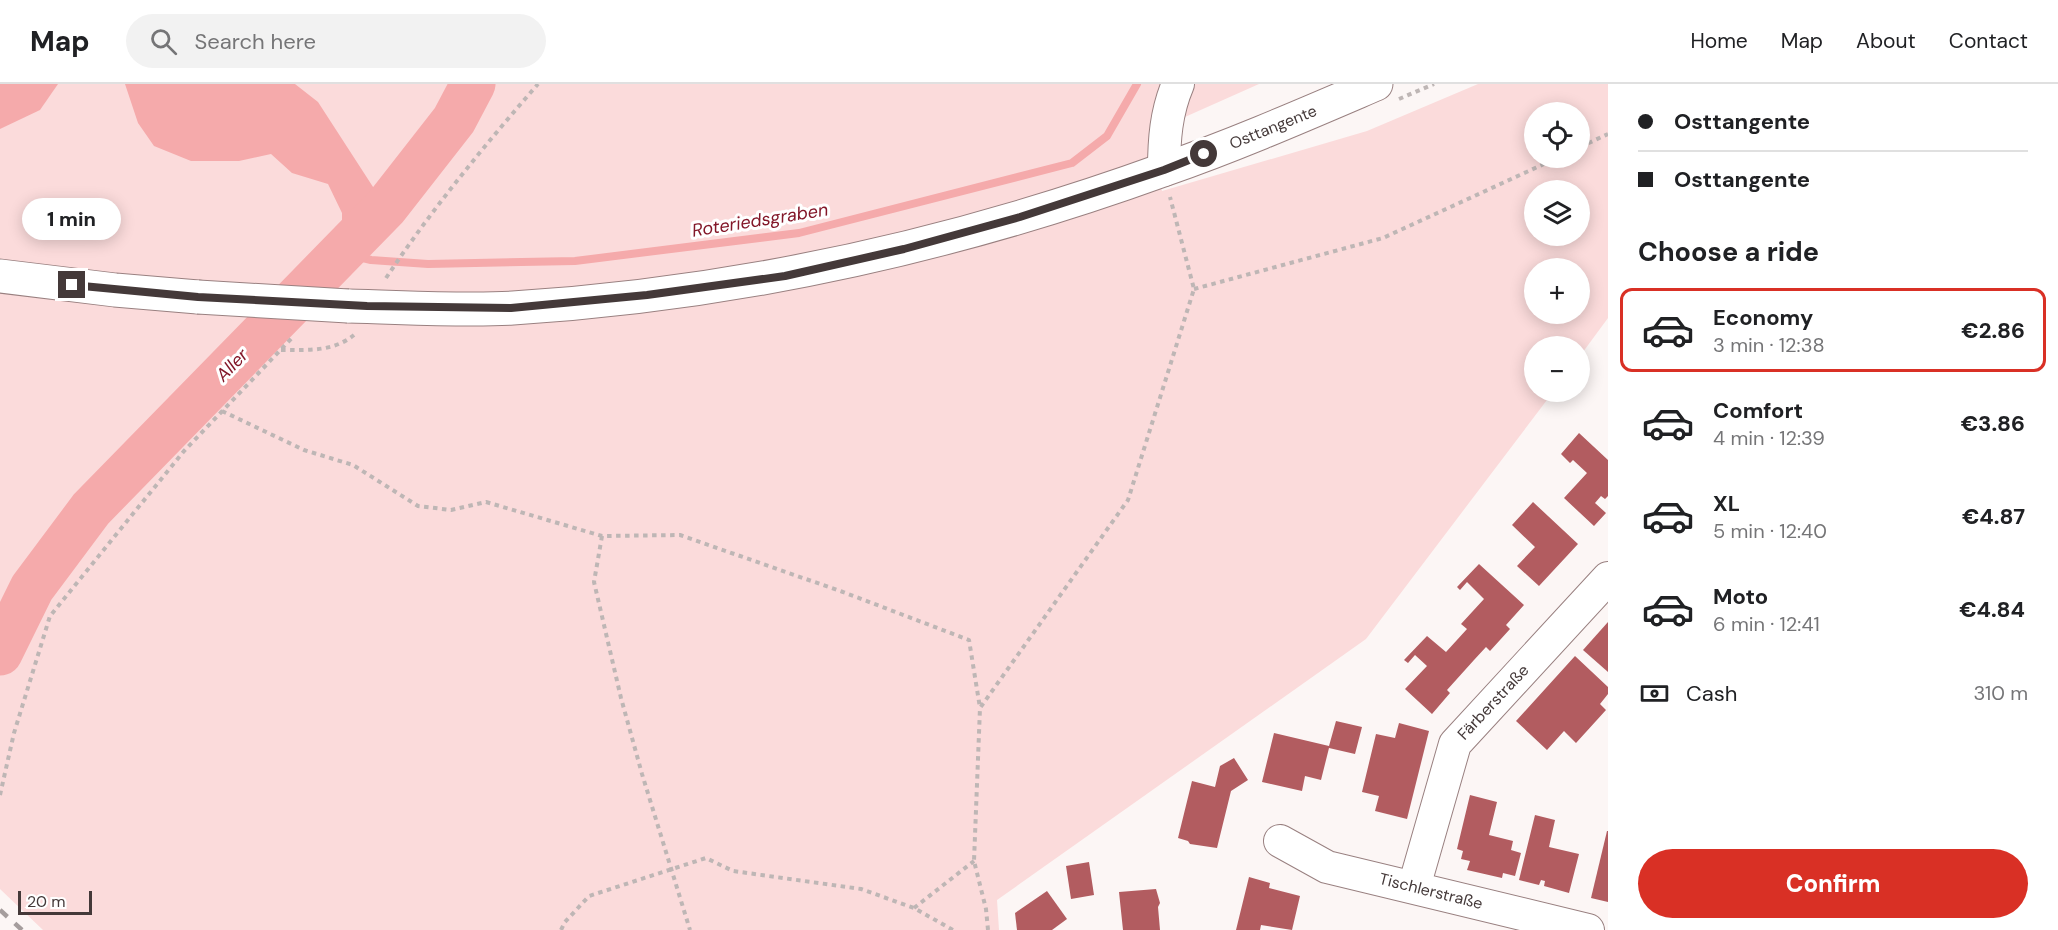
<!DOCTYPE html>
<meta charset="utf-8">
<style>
:root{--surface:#fff;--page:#f2f2f2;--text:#202124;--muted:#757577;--line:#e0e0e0;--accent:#d93025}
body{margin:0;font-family:"DM Sans",sans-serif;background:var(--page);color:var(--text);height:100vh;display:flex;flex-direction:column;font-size:22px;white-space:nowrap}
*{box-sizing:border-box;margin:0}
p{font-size:20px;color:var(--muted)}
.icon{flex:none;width:33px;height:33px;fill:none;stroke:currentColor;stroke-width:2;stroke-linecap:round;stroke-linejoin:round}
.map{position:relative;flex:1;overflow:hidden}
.drawer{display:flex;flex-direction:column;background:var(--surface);width:450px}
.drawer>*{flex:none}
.banner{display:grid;align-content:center;height:132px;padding:0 30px;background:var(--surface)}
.tools{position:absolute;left:1524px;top:18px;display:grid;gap:12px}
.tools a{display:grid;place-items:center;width:66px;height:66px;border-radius:50%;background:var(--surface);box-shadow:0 3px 15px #0003;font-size:30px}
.scale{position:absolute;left:18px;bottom:15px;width:74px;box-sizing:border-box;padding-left:6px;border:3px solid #443939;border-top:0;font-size:16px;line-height:21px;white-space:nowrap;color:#443939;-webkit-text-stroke:4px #fff;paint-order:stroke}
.end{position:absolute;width:27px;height:27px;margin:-14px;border:8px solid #443939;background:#fff;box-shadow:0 0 0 3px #fff}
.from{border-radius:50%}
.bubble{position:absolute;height:42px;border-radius:21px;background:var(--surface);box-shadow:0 3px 15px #0003;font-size:20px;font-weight:800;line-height:42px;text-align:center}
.banner b{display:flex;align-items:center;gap:21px;height:57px;font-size:22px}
.banner b+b{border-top:2px solid var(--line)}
.banner i{width:15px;height:15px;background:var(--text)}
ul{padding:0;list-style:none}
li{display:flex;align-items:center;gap:18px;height:84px;margin:0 12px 9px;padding:0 18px;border:3px solid transparent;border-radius:12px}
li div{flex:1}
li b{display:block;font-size:22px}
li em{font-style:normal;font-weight:800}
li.selected{border-color:var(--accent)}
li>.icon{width:54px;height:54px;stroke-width:1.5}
h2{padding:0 30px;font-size:27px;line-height:72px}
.pay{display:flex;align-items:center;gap:15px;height:66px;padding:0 30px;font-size:22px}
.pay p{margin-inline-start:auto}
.action{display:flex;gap:12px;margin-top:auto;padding:12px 30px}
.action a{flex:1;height:69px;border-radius:36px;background:var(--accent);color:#fff;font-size:24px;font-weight:800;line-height:69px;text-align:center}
header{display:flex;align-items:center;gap:36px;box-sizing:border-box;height:84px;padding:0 30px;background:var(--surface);border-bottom:2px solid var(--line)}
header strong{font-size:28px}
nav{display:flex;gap:33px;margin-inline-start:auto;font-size:21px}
.search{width:420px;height:54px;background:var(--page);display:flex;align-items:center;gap:15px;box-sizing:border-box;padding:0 21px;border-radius:33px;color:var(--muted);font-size:22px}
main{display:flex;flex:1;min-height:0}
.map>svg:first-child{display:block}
</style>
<header>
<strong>Map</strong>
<div class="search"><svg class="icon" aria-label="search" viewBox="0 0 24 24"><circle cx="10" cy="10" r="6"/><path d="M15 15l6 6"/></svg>Search here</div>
<nav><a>Home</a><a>Map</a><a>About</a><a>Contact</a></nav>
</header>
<main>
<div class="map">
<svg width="1608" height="846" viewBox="0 0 1608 846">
<rect width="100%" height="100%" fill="#fcf6f5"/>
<path fill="#fbdbdb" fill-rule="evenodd" d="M 0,0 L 1259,0 L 1149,49 L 1162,107 L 1367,47 L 1478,0 L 1608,0 L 1608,234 L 1580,272 L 1580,262 L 1534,262 L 1534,308 L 1553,308 L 1366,555 L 997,816 L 999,846 L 43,846 L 0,805 ZM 1534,28 L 1580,28 L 1580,74 L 1534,74 ZM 1534,106 L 1580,106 L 1580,152 L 1534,152 ZM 1534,184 L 1580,184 L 1580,230 L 1534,230 Z"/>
<g fill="#f5aaab">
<polygon points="0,0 58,0 40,26 0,45"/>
<polygon points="125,0 295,0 318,18 386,123 342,169 342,129 328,100 292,89 271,70 239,77 191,77 154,62 138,39"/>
</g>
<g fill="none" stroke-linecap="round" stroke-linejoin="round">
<polyline stroke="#f5aaab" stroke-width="8" points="342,169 371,176 428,180 575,177 799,149 1072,79 1107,52 1137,0"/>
<polyline stroke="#f5aaab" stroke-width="45" points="0,569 32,504 91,425 386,123 454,36 473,0"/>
</g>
<g fill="#b25c60">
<polygon points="1579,349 1608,376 1608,412 1605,415 1601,412 1595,419 1606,429 1594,442 1564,414 1587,389 1573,376 1570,379 1561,370"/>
<polygon points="1533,418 1578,460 1539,502 1517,482 1535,463 1512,441"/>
<polygon points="1479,480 1524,521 1506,541 1510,545 1490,567 1486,563 1474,576 1447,606 1450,609 1432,630 1405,605 1427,582 1415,571 1408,579 1404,576 1427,552 1446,568 1467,545 1461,540 1484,515 1467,498 1460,506 1457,503"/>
<polygon points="1608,538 1608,588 1583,566"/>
<polygon points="1575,572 1608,603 1608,610 1600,620 1606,626 1576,659 1564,647 1547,666 1516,637"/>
<polygon points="1336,637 1362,643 1355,670 1329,664 1321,696 1305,692 1302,707 1262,698 1274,649 1329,662"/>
<polygon points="1399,639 1429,647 1407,735 1375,727 1379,712 1362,708 1376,650 1395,654"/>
<polygon points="1234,674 1248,696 1231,707 1217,764 1190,760 1188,757 1178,754 1192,697 1215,703 1220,682"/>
<polygon points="1470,711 1497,718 1489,751 1513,757 1511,766 1521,769 1515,792 1503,789 1502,794 1467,786 1470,777 1461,775 1463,767 1457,765"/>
<polygon points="1535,731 1555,736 1549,763 1579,770 1569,809 1544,802 1545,797 1541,796 1539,801 1519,796"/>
<polygon points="1607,747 1608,747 1608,818 1591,814"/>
<polygon points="1089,778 1094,811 1071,815 1066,782"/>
<polygon points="1249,793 1270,799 1269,804 1300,812 1292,846 1261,841 1260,846 1236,846"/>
<polygon points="1156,805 1160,819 1158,823 1160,846 1123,846 1119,808"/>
<polygon points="1047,807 1067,835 1052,846 1017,846 1015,829"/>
</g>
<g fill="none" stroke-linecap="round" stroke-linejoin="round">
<g stroke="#998080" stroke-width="34">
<g id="minor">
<path d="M 1164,86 C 1164,56 1166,28 1178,0"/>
<polyline points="1280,757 1327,783 1588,846"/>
<polyline points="1414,803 1455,660 1608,494"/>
</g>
</g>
<g stroke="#998080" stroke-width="35">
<g id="major">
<polyline points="0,192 115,206 198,213"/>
<path d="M 348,222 C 401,223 461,227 513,224 C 737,210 953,162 1163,86 C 1235,61 1306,30 1376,0"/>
</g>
</g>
<g stroke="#beb6b5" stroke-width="4" stroke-dasharray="4.5 4.5" stroke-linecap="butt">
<polyline points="1399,15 1434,0"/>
<polyline points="1580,63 1608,50"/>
<path d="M 386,194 C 432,125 484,62 538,0"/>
<polyline points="1194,205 1383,154 1557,74"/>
<path d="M 281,266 C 308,266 333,268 354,251"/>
<polyline points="222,327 304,366 353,381 418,422 451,426 486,418 602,452 680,451 843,508 969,556 980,624"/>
<polyline points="602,452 594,498 621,614 642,690 690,846"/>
<polyline points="0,711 14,649 50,532 184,367 292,254"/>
<polyline points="914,824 974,777"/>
<polyline points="561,846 565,838 589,812 706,774 733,787 861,805 914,824 953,846"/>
<polyline points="988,846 986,825 974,777 980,624 1128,416 1194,205 1170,113"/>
</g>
<use href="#minor" stroke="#fff" stroke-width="32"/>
<use href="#major" stroke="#fff" stroke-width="33"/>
<polyline stroke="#a59d9d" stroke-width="4.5" stroke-dasharray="10 10" stroke-linecap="butt" points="0,826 22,846"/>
<g stroke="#998080" stroke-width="35" stroke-linecap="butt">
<polyline id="major-bridge" points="198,213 348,222"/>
</g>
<use href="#major-bridge" stroke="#fff" stroke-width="33"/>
</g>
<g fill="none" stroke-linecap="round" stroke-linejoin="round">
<polyline stroke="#443939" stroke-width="8" points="72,201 198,213 367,222 511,224 647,211 785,192 904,165 1020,133 1164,86 1204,70"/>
</g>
<g text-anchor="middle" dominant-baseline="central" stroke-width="6" stroke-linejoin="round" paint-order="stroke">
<g font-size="16" fill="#443939" stroke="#fff">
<text transform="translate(1273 43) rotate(-22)">Osttangente</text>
<text transform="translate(1493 618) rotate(-47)">Färberstraße</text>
<text transform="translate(1431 807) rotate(14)">Tischlerstraße</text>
</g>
<g font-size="18" font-style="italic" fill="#831729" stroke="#fff">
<text transform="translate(760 136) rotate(-9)">Roteriedsgraben</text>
<text transform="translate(232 281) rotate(-46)">Aller</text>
</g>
</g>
</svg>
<div class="tools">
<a><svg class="icon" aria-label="locate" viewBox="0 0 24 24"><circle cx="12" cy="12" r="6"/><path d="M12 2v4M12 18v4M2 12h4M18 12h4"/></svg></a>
<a><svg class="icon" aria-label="layers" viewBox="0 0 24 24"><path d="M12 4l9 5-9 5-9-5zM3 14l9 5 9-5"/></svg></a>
<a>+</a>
<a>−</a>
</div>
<div class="scale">20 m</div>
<i class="end from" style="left:1204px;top:70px"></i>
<i class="end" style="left:72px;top:201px"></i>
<div class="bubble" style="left:22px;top:114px;width:99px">1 min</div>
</div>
<section class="drawer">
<div class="banner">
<b><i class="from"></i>Osttangente</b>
<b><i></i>Osttangente</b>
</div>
<h2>Choose a ride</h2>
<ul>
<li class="selected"><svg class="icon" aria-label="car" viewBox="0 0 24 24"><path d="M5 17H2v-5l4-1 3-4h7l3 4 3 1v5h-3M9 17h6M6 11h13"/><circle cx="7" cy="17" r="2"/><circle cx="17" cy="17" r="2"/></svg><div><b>Economy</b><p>3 min · 12:38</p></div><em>€2.86</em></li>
<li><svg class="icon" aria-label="car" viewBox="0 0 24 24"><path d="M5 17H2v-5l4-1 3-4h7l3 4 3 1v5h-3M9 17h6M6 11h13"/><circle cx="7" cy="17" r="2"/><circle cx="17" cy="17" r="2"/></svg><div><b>Comfort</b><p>4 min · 12:39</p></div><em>€3.86</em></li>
<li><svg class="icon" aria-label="car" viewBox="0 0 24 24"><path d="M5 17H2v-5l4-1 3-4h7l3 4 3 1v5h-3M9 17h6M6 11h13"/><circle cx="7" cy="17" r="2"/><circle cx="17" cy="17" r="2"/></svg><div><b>XL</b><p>5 min · 12:40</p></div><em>€4.87</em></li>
<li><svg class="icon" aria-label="car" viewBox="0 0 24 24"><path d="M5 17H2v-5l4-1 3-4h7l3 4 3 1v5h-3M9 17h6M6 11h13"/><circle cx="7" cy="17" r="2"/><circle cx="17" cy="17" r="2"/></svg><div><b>Moto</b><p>6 min · 12:41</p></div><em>€4.84</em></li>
</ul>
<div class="pay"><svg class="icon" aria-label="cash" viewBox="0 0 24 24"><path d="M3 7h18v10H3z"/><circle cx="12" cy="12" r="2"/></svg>Cash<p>310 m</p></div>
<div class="action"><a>Confirm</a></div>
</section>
</main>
